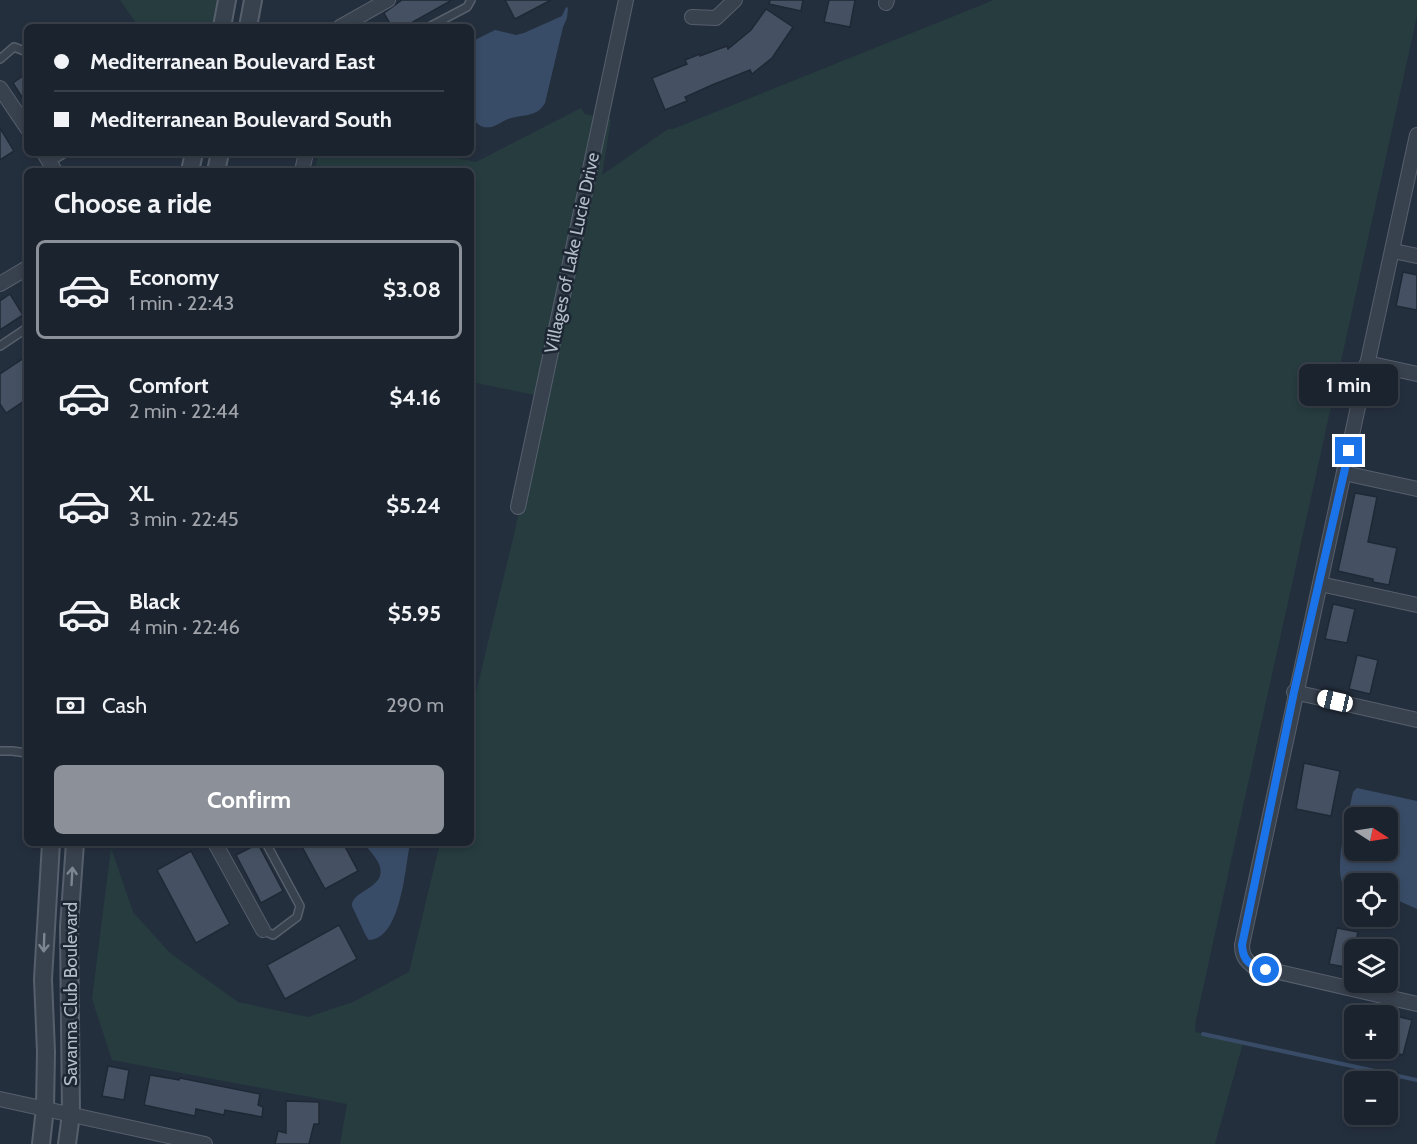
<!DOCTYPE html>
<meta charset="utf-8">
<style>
:root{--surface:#1b232e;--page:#282f3a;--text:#f1f3f6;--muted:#a0a4aa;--line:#39404a;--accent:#8c9099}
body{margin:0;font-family:Cabin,sans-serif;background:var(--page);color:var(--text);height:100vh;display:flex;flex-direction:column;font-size:22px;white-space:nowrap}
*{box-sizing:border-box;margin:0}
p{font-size:20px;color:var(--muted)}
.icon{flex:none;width:33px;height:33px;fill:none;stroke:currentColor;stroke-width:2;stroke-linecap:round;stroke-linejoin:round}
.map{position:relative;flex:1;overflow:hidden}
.side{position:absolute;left:24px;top:168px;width:450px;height:678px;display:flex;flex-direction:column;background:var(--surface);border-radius:9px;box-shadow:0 3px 9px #0003,0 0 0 2px var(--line)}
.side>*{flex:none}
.hud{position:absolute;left:24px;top:24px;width:450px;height:132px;border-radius:9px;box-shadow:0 3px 9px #0003,0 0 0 2px var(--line);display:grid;align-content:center;height:132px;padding:0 30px;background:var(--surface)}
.needle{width:39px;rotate:102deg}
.buttons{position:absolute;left:1344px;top:807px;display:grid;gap:12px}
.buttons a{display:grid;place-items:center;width:54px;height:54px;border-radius:9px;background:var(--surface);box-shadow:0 3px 9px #0003,0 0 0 2px var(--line);font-size:30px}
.end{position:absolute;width:27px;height:27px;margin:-14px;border:8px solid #1a73e8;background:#fff;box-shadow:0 0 0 3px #fff}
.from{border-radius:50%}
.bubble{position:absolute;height:42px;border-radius:9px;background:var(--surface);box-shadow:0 3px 9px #0003,0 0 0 2px var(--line);font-size:20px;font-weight:700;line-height:42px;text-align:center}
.car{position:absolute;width:18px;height:36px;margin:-18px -9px;border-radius:8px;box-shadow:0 0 4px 2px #0007;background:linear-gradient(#fff 24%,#345 0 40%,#fff 0 76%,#345 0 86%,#fff 0)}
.hud b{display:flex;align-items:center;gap:21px;height:57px;font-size:22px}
.hud b+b{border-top:2px solid var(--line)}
.hud i{width:15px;height:15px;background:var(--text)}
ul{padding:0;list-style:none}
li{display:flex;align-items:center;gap:18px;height:99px;margin:0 12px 9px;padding:0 18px;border:3px solid transparent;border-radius:9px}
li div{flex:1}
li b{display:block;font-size:22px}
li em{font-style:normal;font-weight:700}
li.selected{border-color:var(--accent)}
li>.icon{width:54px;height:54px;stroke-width:1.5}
h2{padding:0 30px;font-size:27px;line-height:72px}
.pay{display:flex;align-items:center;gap:15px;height:66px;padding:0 30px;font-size:22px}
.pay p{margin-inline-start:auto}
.action{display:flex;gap:12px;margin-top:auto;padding:12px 30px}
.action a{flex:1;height:69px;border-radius:9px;background:var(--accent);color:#fff;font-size:24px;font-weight:700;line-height:69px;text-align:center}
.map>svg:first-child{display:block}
</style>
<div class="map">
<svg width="1417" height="1144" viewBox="0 0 1417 1144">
<rect width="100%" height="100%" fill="#242f3e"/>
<g fill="#263c3f">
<polygon points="120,0 220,0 214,27 139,27"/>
<polygon points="994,0 1417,0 1417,16 1196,1020 1195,1032 1243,1043 1215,1144 340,1144 347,1104 112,1060 92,999 111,848 133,912 170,953 238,1002 308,1017 353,1002 409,972 440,843 471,843 471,713 515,530 544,397 471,382 471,171 315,171 318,153 436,153 476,162 581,108 585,114 611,119 602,175 668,129 673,129"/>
</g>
<g fill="#394c67" fill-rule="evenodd">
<path d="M 566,7 L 568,8 L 567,18 L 563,27 L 545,103 C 537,118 522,114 508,119 C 502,121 497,126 491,127 C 473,130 470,111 471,97 C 472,93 475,89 476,85 L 471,64 L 471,42 L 495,30 L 516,35 L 524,33 L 562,16 Z"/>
<path d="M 1357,788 L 1417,801 L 1417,909 L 1388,896 L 1388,884 L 1354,884 L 1354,892 L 1345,890 C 1332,868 1348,817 1353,792 ZM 1354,818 L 1388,818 L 1388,850 L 1354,850 Z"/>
<path d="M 364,843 L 410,843 C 405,868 401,939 369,940 L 366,936 L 352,906 C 352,889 391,888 378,862 C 375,856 368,849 364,843 Z"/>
</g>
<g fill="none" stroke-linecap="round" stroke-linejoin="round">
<polyline stroke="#394c67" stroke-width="4" points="1203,1034 1417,1080"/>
</g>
<g fill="#455162" stroke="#1f2835" stroke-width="1.5">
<polygon points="402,0 452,0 404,27 392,27 384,13"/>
<polygon points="505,0 551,0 515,19"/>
<polygon points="770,0 803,0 801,11 769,4"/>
<polygon points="829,0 855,0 850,27 824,22"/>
<polygon points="766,9 793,27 772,58 752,74 750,70 712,85 685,97 687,101 665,110 652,78 687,64 685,60 700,54 700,56 727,46 728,49 751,30"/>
<polygon points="27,73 27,105 13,83"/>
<polygon points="0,128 14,151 0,160"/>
<polygon points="1403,272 1417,275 1417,310 1396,306"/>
<polygon points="10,294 23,315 0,330 0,301"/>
<polygon points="27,356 27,399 6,413 0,404 0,374"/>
<polygon points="1355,493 1377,497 1368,542 1397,548 1389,585 1373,582 1373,579 1338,571"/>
<polygon points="1333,604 1355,609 1347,643 1325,639"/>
<polygon points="1357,655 1378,660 1370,694 1349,689"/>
<polygon points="1304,763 1340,771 1331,816 1296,809"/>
<polygon points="300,843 343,843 358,871 325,889"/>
<polygon points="258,844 283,891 261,903 236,855"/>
<polygon points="191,851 230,924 196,943 157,870"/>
<polygon points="339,925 357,959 285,999 267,965"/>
<polygon points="1337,928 1358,932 1350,968 1329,964"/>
<polygon points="1396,1016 1412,1020 1403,1055 1388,1051"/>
<polygon points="108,1066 129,1070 124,1100 102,1096"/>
<polygon points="150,1075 179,1080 180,1078 260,1094 258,1105 263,1107 262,1117 225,1110 224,1115 196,1109 195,1116 144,1105"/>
<polygon points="286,1101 319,1102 319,1124 314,1124 309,1144 275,1144 278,1131 286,1133"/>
</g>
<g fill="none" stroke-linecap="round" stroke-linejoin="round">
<g stroke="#565f6c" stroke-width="10">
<g id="service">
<polyline points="429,27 467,7 471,0"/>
<polyline points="0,59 14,47 27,52"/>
<polyline points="50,162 65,153"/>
<polyline points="0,346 27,328"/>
<polyline points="0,751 12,751 27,753"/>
<polyline points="263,930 273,935 297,917 300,906 266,843"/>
</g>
</g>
<g stroke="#565f6c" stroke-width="16">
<g id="minor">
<polyline points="886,3 887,0"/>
<polyline points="692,17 716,18 735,0"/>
<polyline points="340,27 388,0"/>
<polyline points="0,88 27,128"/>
<path d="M 1417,135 C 1359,405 1298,674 1242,945 C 1242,955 1245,960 1253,966 L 1417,1004"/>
<polyline points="44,153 55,171"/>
<polyline points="302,171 306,153"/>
<polyline points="1393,251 1417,256"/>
<polyline points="0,284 27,268"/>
<polyline points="1367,363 1417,374"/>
<polyline points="1344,473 1417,489"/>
<polyline points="518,507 626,0"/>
<polyline points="1320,584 1417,605"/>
<polyline points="1294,692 1417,720"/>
<polyline points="215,843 263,930"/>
<polyline points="0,1099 205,1144"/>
</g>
</g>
<g stroke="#565f6c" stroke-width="20">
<g id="tertiary">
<polyline points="222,27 227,0"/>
<polyline points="248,27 253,0"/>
<polyline points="190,171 194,153"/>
<polyline points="216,171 220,153"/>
<polyline points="41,1144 45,1108 46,1052 43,979 51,843"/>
<polyline points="67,1144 71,1114 69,927 75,843"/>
</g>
</g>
<use href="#service" stroke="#38414e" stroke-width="7"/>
<use href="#minor" stroke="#38414e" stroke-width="14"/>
<use href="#tertiary" stroke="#38414e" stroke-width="16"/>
</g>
<defs><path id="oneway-shaft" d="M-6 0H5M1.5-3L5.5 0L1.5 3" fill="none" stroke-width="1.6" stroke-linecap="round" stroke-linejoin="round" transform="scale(1.5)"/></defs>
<g stroke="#7c8592">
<use href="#oneway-shaft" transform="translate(72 876) rotate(-87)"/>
<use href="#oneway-shaft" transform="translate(44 943) rotate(92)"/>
</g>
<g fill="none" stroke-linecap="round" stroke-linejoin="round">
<path stroke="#1a73e8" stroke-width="8" d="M 1266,970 C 1251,966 1243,962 1242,945 L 1294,692 L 1349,451"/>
</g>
<g text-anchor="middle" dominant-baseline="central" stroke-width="5" stroke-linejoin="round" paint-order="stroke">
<g font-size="18" fill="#b4bcc9" stroke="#1d2633">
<text transform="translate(572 253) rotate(-78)">Villages of Lake Lucie Drive</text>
<text transform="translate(71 994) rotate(-90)">Savanna Club Boulevard</text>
</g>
</g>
</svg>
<div class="buttons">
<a><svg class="needle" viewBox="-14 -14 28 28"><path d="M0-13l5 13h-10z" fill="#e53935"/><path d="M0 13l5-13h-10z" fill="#a0a4aa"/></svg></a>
<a><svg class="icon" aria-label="locate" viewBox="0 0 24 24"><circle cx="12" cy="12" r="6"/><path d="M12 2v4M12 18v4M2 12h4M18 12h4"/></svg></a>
<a><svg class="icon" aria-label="layers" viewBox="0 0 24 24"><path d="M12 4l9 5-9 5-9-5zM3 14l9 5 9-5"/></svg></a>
<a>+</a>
<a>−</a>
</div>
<i class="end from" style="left:1266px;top:970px"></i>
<i class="end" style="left:1349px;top:451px"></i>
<div class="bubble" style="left:1299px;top:364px;width:99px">1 min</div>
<i class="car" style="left:1335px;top:701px;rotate:283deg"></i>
<div class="hud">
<b><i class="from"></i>Mediterranean Boulevard East</b>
<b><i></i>Mediterranean Boulevard South</b>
</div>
<section class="side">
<h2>Choose a ride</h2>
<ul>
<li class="selected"><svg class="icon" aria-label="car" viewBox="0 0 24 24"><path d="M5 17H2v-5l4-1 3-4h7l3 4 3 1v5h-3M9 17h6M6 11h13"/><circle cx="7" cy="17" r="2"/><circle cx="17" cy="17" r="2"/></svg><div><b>Economy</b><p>1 min · 22:43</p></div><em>$3.08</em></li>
<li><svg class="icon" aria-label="car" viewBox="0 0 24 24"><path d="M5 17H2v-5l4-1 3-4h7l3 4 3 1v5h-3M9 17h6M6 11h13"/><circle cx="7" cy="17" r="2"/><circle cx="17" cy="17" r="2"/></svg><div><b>Comfort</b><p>2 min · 22:44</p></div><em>$4.16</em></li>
<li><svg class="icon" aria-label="car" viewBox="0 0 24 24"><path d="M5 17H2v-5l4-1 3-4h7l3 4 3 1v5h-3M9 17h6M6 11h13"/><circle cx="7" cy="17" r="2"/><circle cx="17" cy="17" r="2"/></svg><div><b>XL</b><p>3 min · 22:45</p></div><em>$5.24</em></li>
<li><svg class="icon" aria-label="car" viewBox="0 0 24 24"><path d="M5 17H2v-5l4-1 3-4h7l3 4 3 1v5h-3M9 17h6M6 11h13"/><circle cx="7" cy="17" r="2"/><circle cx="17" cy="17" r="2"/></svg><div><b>Black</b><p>4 min · 22:46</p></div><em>$5.95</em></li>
</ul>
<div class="pay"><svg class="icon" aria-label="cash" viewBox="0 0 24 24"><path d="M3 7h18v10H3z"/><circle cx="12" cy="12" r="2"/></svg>Cash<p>290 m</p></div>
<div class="action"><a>Confirm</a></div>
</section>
</div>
